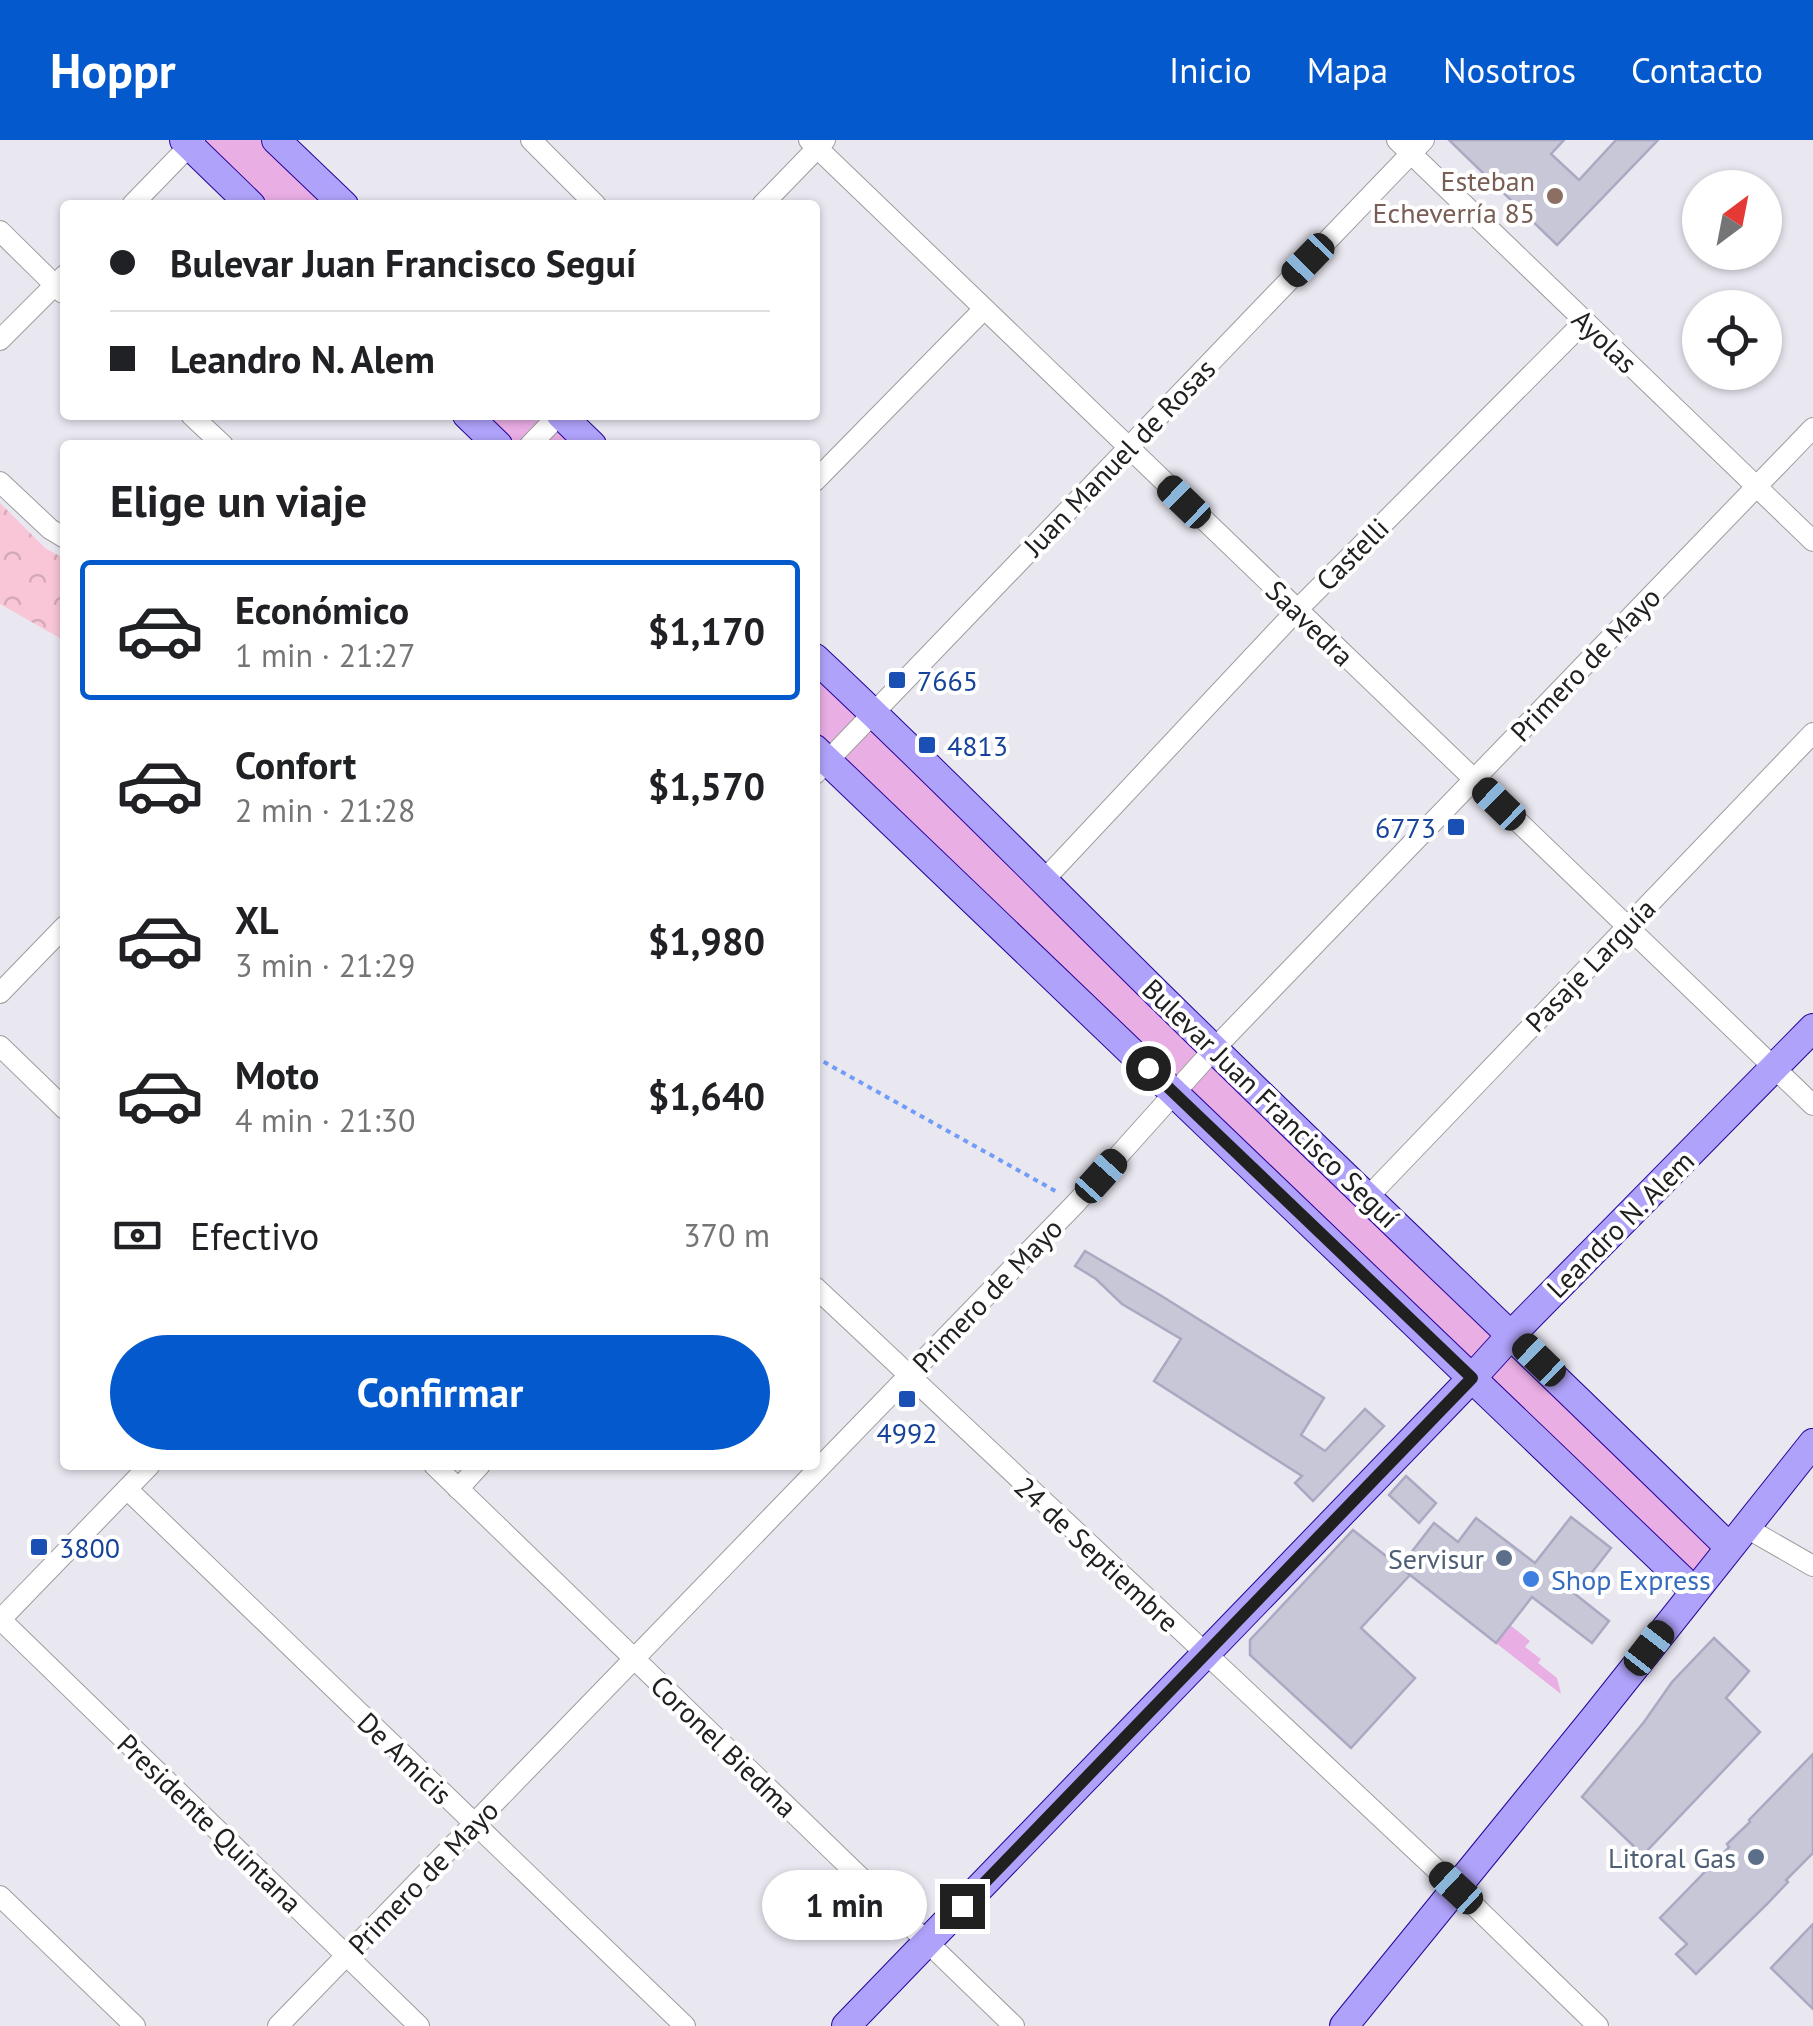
<!DOCTYPE html>
<html lang="es">
<meta charset="utf-8">
<style>
:root{--surface:#fff;--page:#f2f2f2;--text:#202124;--muted:#757577;--line:#e0e0e0;--accent:#0459cc}
body{margin:0;font-family:"PT Sans",sans-serif;background:var(--page);color:var(--text);height:100vh;display:flex;flex-direction:column;font-size:38px;white-space:nowrap}
*{box-sizing:border-box;margin:0}
p{font-size:32px;color:var(--muted)}
.icon{flex:none;width:55px;height:55px;fill:none;stroke:currentColor;stroke-width:2;stroke-linecap:round;stroke-linejoin:round}
.map{position:relative;flex:1;overflow:hidden}
.details{position:absolute;left:60px;top:300px;width:760px;height:1030px;display:flex;flex-direction:column;background:var(--surface);border-radius:10px;box-shadow:0 2px 8px #0004}
.details>*{flex:none}
.guide{position:absolute;left:60px;top:60px;width:760px;height:220px;border-radius:10px;box-shadow:0 2px 8px #0004;display:grid;align-content:center;height:220px;padding:0 50px;background:var(--surface)}
.needle{width:65px;rotate:32deg}
.buttons{position:absolute;left:1682px;top:30px;display:grid;gap:20px}
.buttons a{display:grid;place-items:center;width:100px;height:100px;border-radius:50%;background:var(--surface);box-shadow:0 2px 8px #0004;font-size:50px}
.end{position:absolute;width:45px;height:45px;margin:-22px;border:12px solid #202020;background:#fff;box-shadow:0 0 0 5px #fff}
.from{border-radius:50%}
.bubble{position:absolute;height:70px;border-radius:35px;background:var(--surface);box-shadow:0 2px 8px #0004;font-size:32px;font-weight:700;line-height:70px;text-align:center}
.car{position:absolute;width:30px;height:60px;margin:-30px -15px;border-radius:12px;box-shadow:0 0 8px 2px #0007;background:linear-gradient(#222 24%,#8ab4d8 0 40%,#222 0 76%,#8ab4d8 0 86%,#222 0)}
.guide b{display:flex;align-items:center;gap:35px;height:95px;font-size:38px}
.guide b+b{border-top:2px solid var(--line)}
.guide i{width:25px;height:25px;background:var(--text)}
ul{padding:0;list-style:none}
li{display:flex;align-items:center;gap:30px;height:140px;margin:0 20px 15px;padding:0 30px;border:5px solid transparent;border-radius:10px}
li div{flex:1}
li b{display:block;font-size:38px}
li em{font-style:normal;font-weight:700}
li.active{border-color:var(--accent)}
li>.icon{width:90px;height:90px;stroke-width:1.5}
h2{padding:0 50px;font-size:45px;line-height:120px}
.pay{display:flex;align-items:center;gap:25px;height:110px;padding:0 50px;font-size:38px}
.pay p{margin-inline-start:auto}
.action{display:flex;gap:20px;margin-top:auto;padding:20px 50px}
.action a{flex:1;height:115px;border-radius:60px;background:var(--accent);color:#fff;font-size:40px;font-weight:700;line-height:115px;text-align:center}
header{display:flex;align-items:center;gap:60px;box-sizing:border-box;height:140px;padding:0 50px;background:var(--accent);color:#fff}
header strong{font-size:48px}
nav{display:flex;gap:55px;margin-inline-start:auto;font-size:35px}
.map>svg:first-child{display:block}
</style>
<header>
<strong>Hoppr</strong>
<nav><a>Inicio</a><a>Mapa</a><a>Nosotros</a><a>Contacto</a></nav>
</header>
<div class="map">
<svg width="1813" height="1886" viewBox="0 0 1813 1886">
<defs>
<pattern id="park-crowns" width="20" height="18" patternUnits="userSpaceOnUse" patternTransform="scale(2.5)"><rect width="20" height="18" fill="#f9c6d7"/><path d="M2 6a3 3 0 1 1 6 0M12 15a3 3 0 1 1 6 0" fill="none" stroke="#d5aab8"/></pattern>
</defs>
<rect width="100%" height="100%" fill="#e9e7f0"/>
<g fill="#e9aee4">
<polygon points="184,0 276,0 344,65 251,65"/>
<polygon points="467,275 561,275 592,305 498,305"/>
<polygon points="815,519 1729,1407 1694,1451 815,609"/>
<polygon points="1510,1485 1530,1501 1525,1507 1541,1519 1538,1523 1557,1538 1561,1554 1496,1503"/>
</g>
<polygon fill="url(#park-crowns)" points="0,363 45,408 65,419 65,501 0,464"/>
<g fill="#c7c7d7" stroke="#aaa9c2" stroke-width="2.5">
<polygon points="1449,0 1564,0 1551,14 1579,40 1616,0 1658,0 1557,105"/>
<polygon points="1085,1111 1160,1155 1324,1258 1301,1295 1325,1311 1365,1269 1384,1286 1313,1361 1295,1343 1302,1336 1154,1241 1181,1199 1122,1164 1096,1139 1075,1126"/>
<polygon points="1406,1336 1436,1363 1419,1383 1389,1355"/>
<polygon points="1571,1377 1611,1408 1575,1454 1609,1481 1592,1503 1532,1457 1496,1503 1400,1427 1434,1383 1458,1402 1476,1378 1535,1423"/>
<polygon points="1353,1390 1410,1435 1361,1488 1415,1538 1351,1608 1250,1515 1250,1500"/>
<polygon points="1714,1498 1749,1531 1726,1558 1760,1592 1643,1715 1582,1657 1644,1582 1672,1542"/>
<polygon points="1813,1614 1813,1713 1786,1740 1788,1742 1767,1764 1696,1834 1676,1814 1687,1804 1660,1778 1729,1707 1727,1704 1750,1682 1749,1680"/>
<polygon points="1813,1784 1813,1869 1771,1828"/>
</g>
<g fill="none" stroke-linecap="round" stroke-linejoin="round">
<g stroke="#9d9d9d" stroke-width="22">
<g id="minor">
<polyline points="531,0 596,65"/>
<polyline points="809,0 1813,965"/>
<polyline points="1397,0 1813,401"/>
<polyline points="132,65 195,0"/>
<polyline points="762,65 825,0"/>
<polyline points="0,91 63,153"/>
<polyline points="0,200 65,135"/>
<polyline points="191,275 223,305"/>
<polyline points="530,305 559,275"/>
<polyline points="815,341 984,169"/>
<polyline points="0,342 50,389 65,398"/>
<polyline points="815,634 1424,0"/>
<polyline points="1043,741 1297,470 1585,181"/>
<polyline points="0,853 65,786"/>
<polyline points="0,906 65,969"/>
<polyline points="1367,1058 1813,593"/>
<polyline points="815,1147 1456,1748 1598,1886"/>
<polyline points="434,1325 1014,1886"/>
<polyline points="127,1349 685,1886"/>
<polyline points="458,1349 480,1325"/>
<polyline points="1745,1387 1813,1426"/>
<polyline points="0,1479 419,1886"/>
<polyline points="0,1480 150,1325"/>
<polyline points="0,1756 135,1886"/>
<polyline points="278,1886 1076,1063 1214,909 1813,288"/>
</g>
</g>
<g stroke="#280399" stroke-width="30">
<g id="major">
<polyline points="184,0 251,65"/>
<polyline points="276,0 344,65"/>
<polyline points="467,275 498,305"/>
<polyline points="561,275 592,305"/>
<path d="M 815,518 C 952,646 1082,781 1216,911 C 1386,1077 1559,1240 1729,1407"/>
<polyline points="815,609 1694,1451"/>
<polyline points="846,1886 1472,1238 1512,1194 1813,888"/>
<polyline points="1344,1886 1596,1576 1813,1303"/>
</g>
</g>
<polyline stroke="#719cf7" stroke-width="4" stroke-dasharray="5 5" stroke-linecap="butt" points="815,917 1059,1053"/>
<use href="#minor" stroke="#fff" stroke-width="20"/>
<use href="#major" stroke="#afa2fa" stroke-width="28"/>
</g>
<g fill="none" stroke-linecap="round" stroke-linejoin="round">
<polyline stroke="#202020" stroke-width="12" points="962,1766 1472,1238 1148,928"/>
</g>
<circle fill="#8d6e63" stroke="#fff" stroke-width="4" cx="1555" cy="56" r="10"/>
<g fill="#1a4fb4" stroke="#fff" stroke-width="4">
<rect x="887" y="530" width="20" height="20" rx="5"/>
<rect x="917" y="595" width="20" height="20" rx="5"/>
<rect x="1446" y="677" width="20" height="20" rx="5"/>
<rect x="897" y="1249" width="20" height="20" rx="5"/>
<rect x="29" y="1397" width="20" height="20" rx="5"/>
</g>
<g fill="#5c6f8a" stroke="#fff" stroke-width="4">
<circle cx="1504" cy="1418" r="10"/>
<circle cx="1756" cy="1717" r="10"/>
</g>
<circle fill="#3f7fe0" stroke="#fff" stroke-width="4" cx="1531" cy="1439" r="10"/>
<g text-anchor="middle" dominant-baseline="central" stroke-width="8" stroke-linejoin="round" paint-order="stroke">
<g font-size="28" fill="#785e54" stroke="#fff" text-anchor="end">
<text x="1535" y="40">Esteban<tspan x="1535" dy="32">Echeverría 85</tspan></text>
</g>
<g font-size="28" fill="#202020" stroke="#fff">
<text transform="translate(1605 201) rotate(44)">Ayolas</text>
<text transform="translate(1119 317) rotate(-46)">Juan Manuel de Rosas</text>
<text transform="translate(1352 414) rotate(-45)">Castelli</text>
<text transform="translate(1310 483) rotate(44)">Saavedra</text>
<text transform="translate(1585 524) rotate(-46)">Primero de Mayo</text>
<text transform="translate(1590 825) rotate(-46)">Pasaje Larguía</text>
<text transform="translate(1271 963) rotate(44)">Bulevar Juan Francisco Seguí</text>
<text transform="translate(1620 1084) rotate(-45)">Leandro N. Alem</text>
<text transform="translate(987 1155) rotate(-46)">Primero de Mayo</text>
<text transform="translate(1097 1414) rotate(43)">24 de Septiembre</text>
<text transform="translate(724 1606) rotate(44)">Coronel Biedma</text>
<text transform="translate(405 1618) rotate(44)">De Amicis</text>
<text transform="translate(210 1683) rotate(44)">Presidente Quintana</text>
<text transform="translate(423 1737) rotate(-46)">Primero de Mayo</text>
</g>
<g font-size="28" fill="#164399" stroke="#fff" text-anchor="start">
<text x="917" y="540">7665</text>
<text x="947" y="605">4813</text>
<text x="1436" y="687" text-anchor="end">6773</text>
<text x="907" y="1292" text-anchor="middle">4992</text>
<text x="59" y="1407">3800</text>
</g>
<g font-size="28" fill="#4e5e75" stroke="#fff" text-anchor="end">
<text x="1484" y="1418">Servisur</text>
<text x="1736" y="1717">Litoral Gas</text>
</g>
<g font-size="28" fill="#366cbe" stroke="#fff" text-anchor="start">
<text x="1551" y="1439">Shop Express</text>
</g>
</g>
</svg>
<div class="buttons">
<a><svg class="needle" viewBox="-14 -14 28 28"><path d="M0-13l5 13h-10z" fill="#e53935"/><path d="M0 13l5-13h-10z" fill="#757577"/></svg></a>
<a><svg class="icon" aria-label="locate" viewBox="0 0 24 24"><circle cx="12" cy="12" r="6"/><path d="M12 2v4M12 18v4M2 12h4M18 12h4"/></svg></a>
</div>
<i class="end from" style="left:1148px;top:928px"></i>
<i class="end" style="left:962px;top:1766px"></i>
<div class="bubble" style="left:762px;top:1730px;width:165px">1 min</div>
<i class="car" style="left:1308px;top:120px;rotate:224deg"></i>
<i class="car" style="left:1184px;top:362px;rotate:314deg"></i>
<i class="car" style="left:1499px;top:664px;rotate:314deg"></i>
<i class="car" style="left:1101px;top:1036px;rotate:42deg"></i>
<i class="car" style="left:1539px;top:1220px;rotate:314deg"></i>
<i class="car" style="left:1649px;top:1508px;rotate:38deg"></i>
<i class="car" style="left:1456px;top:1748px;rotate:313deg"></i>
<div class="guide">
<b><i class="from"></i>Bulevar Juan Francisco Seguí</b>
<b><i></i>Leandro N. Alem</b>
</div>
<section class="details">
<h2>Elige un viaje</h2>
<ul>
<li class="active"><svg class="icon" aria-label="car" viewBox="0 0 24 24"><path d="M5 17H2v-5l4-1 3-4h7l3 4 3 1v5h-3M9 17h6M6 11h13"/><circle cx="7" cy="17" r="2"/><circle cx="17" cy="17" r="2"/></svg><div><b>Económico</b><p>1 min · 21:27</p></div><em>$1,170</em></li>
<li><svg class="icon" aria-label="car" viewBox="0 0 24 24"><path d="M5 17H2v-5l4-1 3-4h7l3 4 3 1v5h-3M9 17h6M6 11h13"/><circle cx="7" cy="17" r="2"/><circle cx="17" cy="17" r="2"/></svg><div><b>Confort</b><p>2 min · 21:28</p></div><em>$1,570</em></li>
<li><svg class="icon" aria-label="car" viewBox="0 0 24 24"><path d="M5 17H2v-5l4-1 3-4h7l3 4 3 1v5h-3M9 17h6M6 11h13"/><circle cx="7" cy="17" r="2"/><circle cx="17" cy="17" r="2"/></svg><div><b>XL</b><p>3 min · 21:29</p></div><em>$1,980</em></li>
<li><svg class="icon" aria-label="car" viewBox="0 0 24 24"><path d="M5 17H2v-5l4-1 3-4h7l3 4 3 1v5h-3M9 17h6M6 11h13"/><circle cx="7" cy="17" r="2"/><circle cx="17" cy="17" r="2"/></svg><div><b>Moto</b><p>4 min · 21:30</p></div><em>$1,640</em></li>
</ul>
<div class="pay"><svg class="icon" aria-label="cash" viewBox="0 0 24 24"><path d="M3 7h18v10H3z"/><circle cx="12" cy="12" r="2"/></svg>Efectivo<p>370 m</p></div>
<div class="action"><a>Confirmar</a></div>
</section>
</div>
